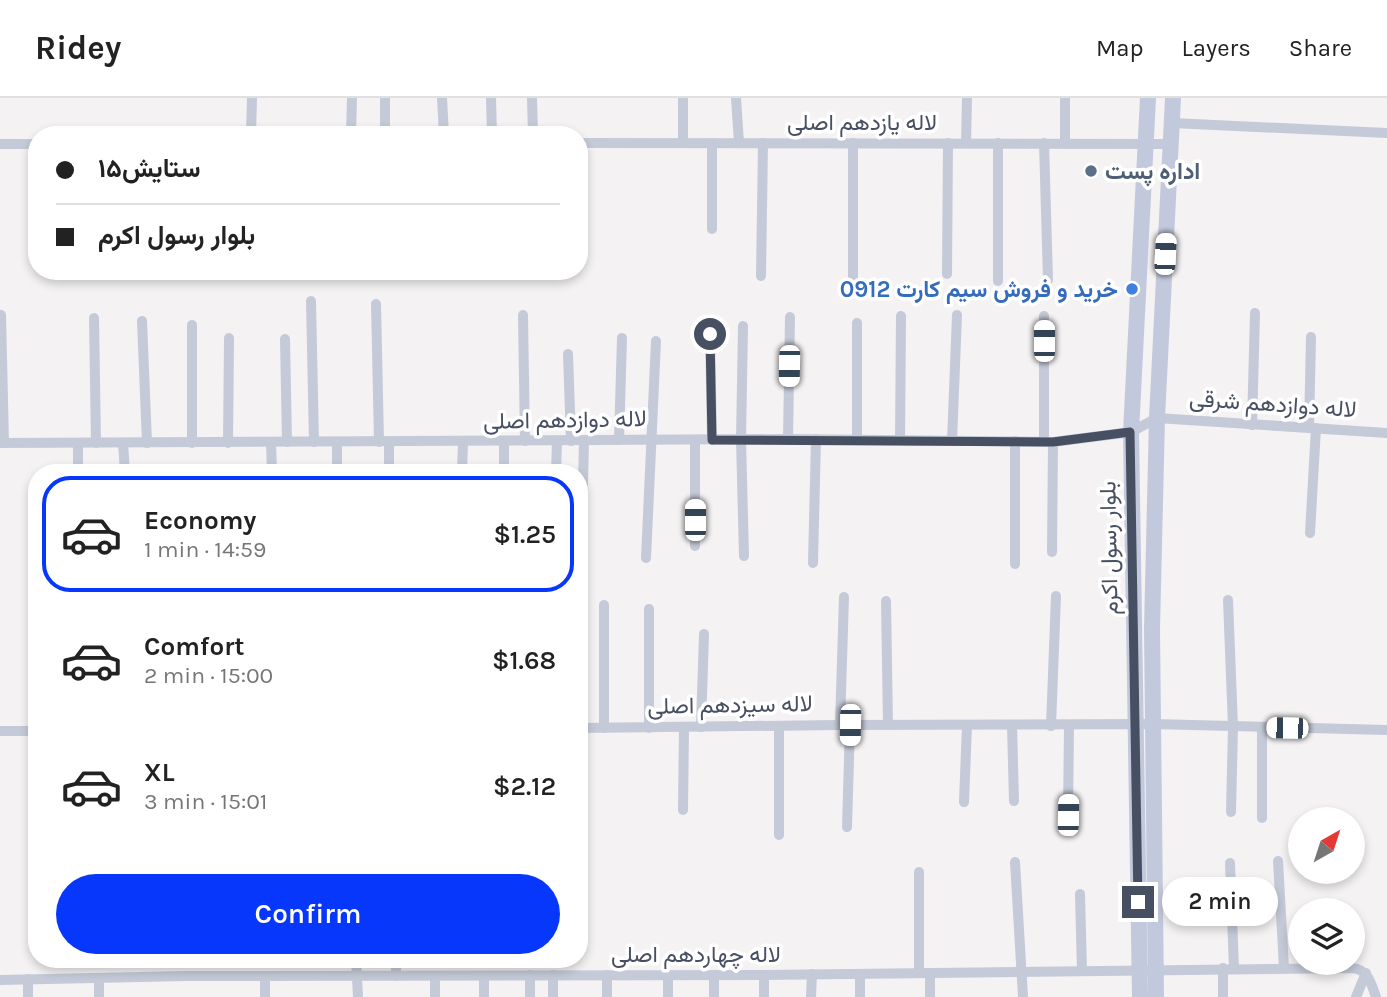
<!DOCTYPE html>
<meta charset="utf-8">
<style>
:root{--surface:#fff;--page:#f2f2f2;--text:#222;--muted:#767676;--line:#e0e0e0;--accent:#0637fa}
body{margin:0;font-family:Karla,Vazirmatn,sans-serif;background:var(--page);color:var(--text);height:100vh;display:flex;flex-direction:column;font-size:26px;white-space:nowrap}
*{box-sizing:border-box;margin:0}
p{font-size:23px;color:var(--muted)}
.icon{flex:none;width:38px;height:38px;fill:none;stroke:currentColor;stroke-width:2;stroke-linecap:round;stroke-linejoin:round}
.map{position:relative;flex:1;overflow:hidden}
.panel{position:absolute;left:28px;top:366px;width:560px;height:504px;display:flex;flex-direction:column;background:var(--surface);border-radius:28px;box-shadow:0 4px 10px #0003}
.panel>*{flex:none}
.hud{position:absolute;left:28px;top:28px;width:560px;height:154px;border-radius:28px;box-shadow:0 4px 10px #0003;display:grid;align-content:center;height:154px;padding:0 28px;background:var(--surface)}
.needle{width:46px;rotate:39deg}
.controls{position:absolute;left:1288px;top:709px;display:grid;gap:14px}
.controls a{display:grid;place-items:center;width:77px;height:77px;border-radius:50%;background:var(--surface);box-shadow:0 4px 10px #0003;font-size:35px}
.end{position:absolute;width:32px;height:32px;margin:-16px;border:9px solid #474f62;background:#fff;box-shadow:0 0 0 4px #fff}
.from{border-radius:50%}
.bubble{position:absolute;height:49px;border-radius:24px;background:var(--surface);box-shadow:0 4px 10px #0003;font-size:23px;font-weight:600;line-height:49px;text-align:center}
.car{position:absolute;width:21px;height:42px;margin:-21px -10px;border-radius:9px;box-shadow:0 0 5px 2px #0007;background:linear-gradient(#fff 24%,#345 0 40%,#fff 0 76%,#345 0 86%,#fff 0)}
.hud b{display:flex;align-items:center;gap:24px;height:66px;font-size:26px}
.hud b+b{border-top:2px solid var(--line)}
.hud i{width:18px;height:18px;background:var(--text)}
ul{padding:12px 0 0;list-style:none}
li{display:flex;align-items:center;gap:21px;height:116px;margin:0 14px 10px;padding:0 14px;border:4px solid transparent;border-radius:28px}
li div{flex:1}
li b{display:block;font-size:26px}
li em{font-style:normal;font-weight:600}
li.on{border-color:var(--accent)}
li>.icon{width:63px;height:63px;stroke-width:1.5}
.primary-button{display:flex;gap:14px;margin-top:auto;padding:14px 28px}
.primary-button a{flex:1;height:80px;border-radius:42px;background:var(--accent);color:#fff;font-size:28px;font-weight:600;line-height:80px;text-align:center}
header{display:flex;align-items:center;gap:42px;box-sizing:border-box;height:98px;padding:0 35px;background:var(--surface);border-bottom:2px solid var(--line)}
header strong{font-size:33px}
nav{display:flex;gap:38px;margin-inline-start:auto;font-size:24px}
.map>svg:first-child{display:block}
</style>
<header>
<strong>Ridey</strong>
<nav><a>Map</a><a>Layers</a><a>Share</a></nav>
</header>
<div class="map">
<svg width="1387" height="899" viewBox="0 0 1387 899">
<rect width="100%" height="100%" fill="#f4f2f2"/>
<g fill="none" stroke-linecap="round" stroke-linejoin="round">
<g stroke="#c5cad8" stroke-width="10">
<polyline points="385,0 385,37"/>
<polyline points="442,0 444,37"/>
<polyline points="491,0 492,37"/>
<polyline points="532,0 533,37"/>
<polyline points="683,0 683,45"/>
<polyline points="736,0 739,45"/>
<polyline points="1065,0 1065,45"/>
<polyline points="1172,25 1387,35"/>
<polyline points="251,37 252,0"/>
<polyline points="351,37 352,0"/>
<polyline points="579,45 1170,46"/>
<polyline points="712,45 712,131"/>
<polyline points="966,45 967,0"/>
<polyline points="998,45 998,183"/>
<polyline points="1044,45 1048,182"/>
<polyline points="0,46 37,46"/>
<polyline points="125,175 125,173"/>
<polyline points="947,176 948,45"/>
<polyline points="761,178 763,45"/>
<polyline points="853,183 853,45"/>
<polyline points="311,203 314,344"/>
<polyline points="376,206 379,344"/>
<polyline points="1,217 4,345"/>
<polyline points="523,217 525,343"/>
<polyline points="94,220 96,345"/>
<polyline points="142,223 147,345"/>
<polyline points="743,228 741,341 744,458"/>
<polyline points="710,235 712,342"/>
<polyline points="285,241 287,344"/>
<polyline points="568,256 571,343"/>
<polyline points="1252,327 1255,215"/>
<polyline points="1309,330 1311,239"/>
<polyline points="788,341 790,219"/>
<polyline points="619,342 622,240"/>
<polyline points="695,342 695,448"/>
<polyline points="857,342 857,225"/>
<polyline points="900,342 901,218"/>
<polyline points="952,343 957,217"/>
<polyline points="1015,343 1015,466"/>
<polyline points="1044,343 1044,218"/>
<polyline points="271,344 272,374"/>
<polyline points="389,344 389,374"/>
<polyline points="0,345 788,341 1053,344 1131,334 1157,320 1387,335"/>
<polyline points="78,345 78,374"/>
<polyline points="123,345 125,374"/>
<polyline points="192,345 192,227"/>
<polyline points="228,345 229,240"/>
<polyline points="337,374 337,344"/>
<polyline points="462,374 463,344"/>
<polyline points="504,374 504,344"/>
<polyline points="556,374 557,343"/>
<polyline points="1310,435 1316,330"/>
<polyline points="1052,454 1053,344"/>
<polyline points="646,460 656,243"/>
<polyline points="813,465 816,341"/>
<polyline points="581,473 584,343"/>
<polyline points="1228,502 1233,629 1231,714"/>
<polyline points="886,503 888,627"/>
<polyline points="840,627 844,499"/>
<polyline points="1012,627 1014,703"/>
<polyline points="1051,628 1056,498"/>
<polyline points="701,629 704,536"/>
<polyline points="579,630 840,627 1152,626 1387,632"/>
<polyline points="604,630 604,507"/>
<polyline points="649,630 649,511"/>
<polyline points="1262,630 1262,720"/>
<polyline points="0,633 37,633"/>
<polyline points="964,704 967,627"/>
<polyline points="683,712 684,630"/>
<polyline points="1068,717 1069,628"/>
<polyline points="847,729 850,627"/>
<polyline points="779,737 779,628"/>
<polyline points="1278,763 1284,870"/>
<polyline points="1015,764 1023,899"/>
<polyline points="1230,765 1234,871"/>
<polyline points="919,774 919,875"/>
<polyline points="1080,796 1082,873"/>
<polyline points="356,861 358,899"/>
<polyline points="396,861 396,878"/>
<polyline points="1223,870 1223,899"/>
<polyline points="553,877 553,899"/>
<polyline points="764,877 764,899"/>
<path d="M 0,882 L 188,878 L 764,877 L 1352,870 C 1368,871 1371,885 1376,899"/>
<polyline points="28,899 28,881"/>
<polyline points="99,899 99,880"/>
<polyline points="265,899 265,878"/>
<polyline points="435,899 435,878"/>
<polyline points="484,899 484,878"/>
<polyline points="530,899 530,877"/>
<polyline points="607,899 607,877"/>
<polyline points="668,899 668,877"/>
<polyline points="714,899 714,877"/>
<polyline points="811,899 812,876"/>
<polyline points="860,899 860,876"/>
<polyline points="930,899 930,875"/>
<polyline points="1356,899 1366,875"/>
</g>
<g stroke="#c3c9dc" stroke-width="16">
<polyline points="1140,899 1131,334 1148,0"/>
<polyline points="1156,899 1152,531 1157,320 1173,0"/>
</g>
</g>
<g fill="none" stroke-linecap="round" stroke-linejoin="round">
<polyline stroke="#474f62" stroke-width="9" points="710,236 712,342 1053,344 1130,334 1138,804"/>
</g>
<circle fill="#5c6f8a" stroke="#fff" stroke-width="2.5" cx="1091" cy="73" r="7"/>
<circle fill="#3f7fe0" stroke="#fff" stroke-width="2.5" cx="1132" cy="191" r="7"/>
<g text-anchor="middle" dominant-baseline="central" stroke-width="7" stroke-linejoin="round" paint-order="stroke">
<g font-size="23" fill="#474f62" stroke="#fff">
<text x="862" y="24">لاله یازدهم اصلی</text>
<text transform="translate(1273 306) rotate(4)">لاله دوازدهم شرقی</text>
<text transform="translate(565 322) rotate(-1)">لاله دوازدهم اصلی</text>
<text transform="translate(1109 450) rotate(-91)">بلوار رسول اکرم</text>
<text transform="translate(730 607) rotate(-1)">لاله سیزدهم اصلی</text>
<text x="696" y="856">لاله چهاردهم اصلی</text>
</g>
<g font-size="23" font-weight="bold" fill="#4e5e75" stroke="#fff" text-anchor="start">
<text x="1105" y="73">اداره پست</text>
</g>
<g font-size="23" font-weight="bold" fill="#366cbe" stroke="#fff" text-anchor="end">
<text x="1118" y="191">خرید و فروش سیم کارت 0912</text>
</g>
</g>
</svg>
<div class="controls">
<a><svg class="needle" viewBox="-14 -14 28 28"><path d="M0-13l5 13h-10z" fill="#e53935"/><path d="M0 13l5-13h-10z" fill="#767676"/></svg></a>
<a><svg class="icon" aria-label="layers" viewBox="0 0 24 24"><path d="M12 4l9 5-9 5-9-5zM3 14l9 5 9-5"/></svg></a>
</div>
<i class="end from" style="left:710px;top:236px"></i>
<i class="end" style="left:1138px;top:804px"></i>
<div class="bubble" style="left:1162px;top:779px;width:116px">2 min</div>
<i class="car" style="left:1165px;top:156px;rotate:3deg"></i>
<i class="car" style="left:1044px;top:243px;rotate:0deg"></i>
<i class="car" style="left:789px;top:268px;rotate:181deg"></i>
<i class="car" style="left:695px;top:422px;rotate:0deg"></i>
<i class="car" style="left:850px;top:627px;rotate:181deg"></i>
<i class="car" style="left:1287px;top:630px;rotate:271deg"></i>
<i class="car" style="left:1068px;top:717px;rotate:1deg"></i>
<div class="hud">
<b><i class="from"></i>ستایش۱۵</b>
<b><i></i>بلوار رسول اکرم</b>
</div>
<section class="panel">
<ul>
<li class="on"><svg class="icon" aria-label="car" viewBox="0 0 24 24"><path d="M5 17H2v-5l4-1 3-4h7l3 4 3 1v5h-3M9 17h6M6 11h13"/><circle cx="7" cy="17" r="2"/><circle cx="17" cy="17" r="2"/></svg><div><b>Economy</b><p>1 min · 14:59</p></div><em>$1.25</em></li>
<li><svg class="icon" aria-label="car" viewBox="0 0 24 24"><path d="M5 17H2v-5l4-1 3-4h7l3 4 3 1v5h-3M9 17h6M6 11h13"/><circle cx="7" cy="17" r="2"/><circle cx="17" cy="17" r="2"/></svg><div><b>Comfort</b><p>2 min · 15:00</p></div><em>$1.68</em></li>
<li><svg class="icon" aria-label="car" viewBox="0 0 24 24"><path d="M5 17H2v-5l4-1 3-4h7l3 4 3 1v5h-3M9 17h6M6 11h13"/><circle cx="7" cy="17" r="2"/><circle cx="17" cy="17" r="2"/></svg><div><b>XL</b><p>3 min · 15:01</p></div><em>$2.12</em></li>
</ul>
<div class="primary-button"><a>Confirm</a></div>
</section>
</div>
